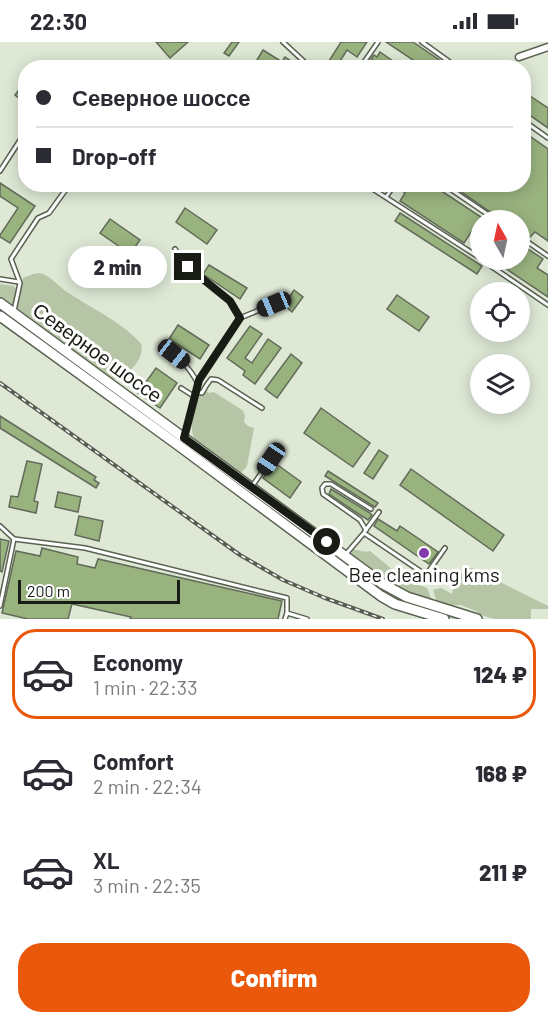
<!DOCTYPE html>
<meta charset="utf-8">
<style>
:root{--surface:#fff;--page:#f2f2f3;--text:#2b2b33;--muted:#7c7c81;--line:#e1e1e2;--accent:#ea580c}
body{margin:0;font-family:Barlow,sans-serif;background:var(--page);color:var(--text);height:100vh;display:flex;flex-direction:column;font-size:22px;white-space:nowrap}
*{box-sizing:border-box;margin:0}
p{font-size:20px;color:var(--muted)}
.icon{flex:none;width:33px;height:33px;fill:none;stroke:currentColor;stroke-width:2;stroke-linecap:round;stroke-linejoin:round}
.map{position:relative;height:577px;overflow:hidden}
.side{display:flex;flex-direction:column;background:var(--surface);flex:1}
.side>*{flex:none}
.guide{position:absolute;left:18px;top:18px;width:513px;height:132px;border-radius:24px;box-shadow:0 3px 15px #0003;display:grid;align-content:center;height:132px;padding:0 18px;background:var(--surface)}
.needle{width:39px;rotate:351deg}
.tools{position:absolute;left:470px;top:168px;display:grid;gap:12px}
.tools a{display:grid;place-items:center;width:60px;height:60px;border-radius:50%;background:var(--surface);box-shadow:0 3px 15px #0003;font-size:30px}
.scale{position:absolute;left:18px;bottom:15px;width:162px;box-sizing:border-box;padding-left:6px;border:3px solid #191c15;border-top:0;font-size:16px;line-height:21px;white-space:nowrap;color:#191c15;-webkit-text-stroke:4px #fff;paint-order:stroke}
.end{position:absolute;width:27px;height:27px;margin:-14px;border:8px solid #191c15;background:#fff;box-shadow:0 0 0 3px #fff}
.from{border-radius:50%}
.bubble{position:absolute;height:42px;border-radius:21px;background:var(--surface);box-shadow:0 3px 15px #0003;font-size:20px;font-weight:800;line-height:42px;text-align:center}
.car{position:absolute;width:18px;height:36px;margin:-18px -9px;border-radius:8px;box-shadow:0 0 4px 2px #0007;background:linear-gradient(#222 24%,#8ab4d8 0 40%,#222 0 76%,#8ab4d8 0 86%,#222 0)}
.guide b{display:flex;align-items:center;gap:21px;height:57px;font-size:22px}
.guide b+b{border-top:2px solid var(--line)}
.guide i{width:15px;height:15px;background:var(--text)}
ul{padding:10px 0 0;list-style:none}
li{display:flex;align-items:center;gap:18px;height:90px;margin:0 12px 9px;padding:0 6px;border:3px solid transparent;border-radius:24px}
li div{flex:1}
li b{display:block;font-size:22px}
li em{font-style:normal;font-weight:800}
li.selected{border-color:var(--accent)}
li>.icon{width:54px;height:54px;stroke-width:1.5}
.button{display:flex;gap:12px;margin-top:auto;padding:12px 18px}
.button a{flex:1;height:69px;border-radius:24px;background:var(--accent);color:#fff;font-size:24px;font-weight:800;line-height:69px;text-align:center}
.status{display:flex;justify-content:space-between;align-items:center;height:42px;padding:0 30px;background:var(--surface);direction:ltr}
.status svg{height:16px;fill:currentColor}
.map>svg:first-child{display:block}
</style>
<div class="status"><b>22:30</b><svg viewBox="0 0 49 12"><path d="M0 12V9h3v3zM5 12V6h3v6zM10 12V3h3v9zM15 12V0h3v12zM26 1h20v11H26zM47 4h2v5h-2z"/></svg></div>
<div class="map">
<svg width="548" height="577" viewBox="0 0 548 577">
<rect width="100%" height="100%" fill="#dee8d5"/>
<g fill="#b5c5a6">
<path d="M 40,231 C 52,234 59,246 70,252 C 93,267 124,281 142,303 C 141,306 142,309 141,312 C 139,321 124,338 115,337 C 102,336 33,281 18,269 L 17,266 L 23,236 L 33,232 Z"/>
<polygon points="0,242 14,244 16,247 13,262 10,264 0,256"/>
<polygon points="0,266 178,396 176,397 0,270"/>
<path d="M 202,346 L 209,351 L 214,350 L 242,368 L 245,373 L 244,380 L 248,384 L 254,386 L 247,424 L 241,431 L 195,398 C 187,383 196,360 202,346 Z"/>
<polygon points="186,401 338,513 335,514 186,404"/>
<path d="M 352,508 C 359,507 360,511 370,509 L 399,533 L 409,539 L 427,546 L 432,559 L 400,548 L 388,543 L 351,513 Z"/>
<polygon points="350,522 385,548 396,555 467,577 454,577 398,559 378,547 349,525"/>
<polygon points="464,526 472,526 548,564 548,567 531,567 531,577 494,577 481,573 476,569 461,563 451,563 437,560 433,548 441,546 452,552 455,540 460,536"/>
</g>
<g fill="#99b37f" stroke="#626a59" stroke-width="1.5">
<polygon points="156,0 188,0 170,16"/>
<polygon points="232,0 239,0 229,14 224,11"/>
<polygon points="341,0 367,0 357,15 347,8 337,24 329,19"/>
<polygon points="386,0 413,0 451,26 425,26"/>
<polygon points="263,8 282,20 285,15 291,19 287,26 252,26"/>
<polygon points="380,10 403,26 374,26 371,24 374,19 371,17 374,13 377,15"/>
<polygon points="26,38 26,55 23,59 15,53"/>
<polygon points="530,54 548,66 548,86 524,69 524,57 527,59"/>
<polygon points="524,90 548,107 548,199 535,190 529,196 519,190 519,178 502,178 450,142 524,142"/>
<polygon points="0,141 35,164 10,201 0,195 0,193 18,166 0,154"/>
<polygon points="401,142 431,142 481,175 464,201 400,159 405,151 399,146"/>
<polygon points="185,166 217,188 207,202 176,180"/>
<polygon points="400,171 482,224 477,232 395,179"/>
<polygon points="110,177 140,198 130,212 100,191"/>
<polygon points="519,201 543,217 537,226 548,233 548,255 493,218 519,218"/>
<polygon points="209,223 247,246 240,257 203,232"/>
<polygon points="294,248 303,255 292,270 284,263"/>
<polygon points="397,253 429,275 419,289 387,267"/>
<polygon points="178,283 209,303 200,317 169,297"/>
<polygon points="250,284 262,292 245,316 252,321 268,297 281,306 255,342 243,333 245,329 227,316"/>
<polygon points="291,312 302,321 277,356 265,347"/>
<polygon points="156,326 177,341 160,366 138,351"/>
<polygon points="321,366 370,401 353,425 304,391"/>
<polygon points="0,374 96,435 94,438 99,441 96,446 0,386"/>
<polygon points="379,408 388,414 373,437 364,431"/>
<polygon points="27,419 42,422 34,459 38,460 36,471 9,465 11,454 18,455"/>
<polygon points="275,421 301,440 290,456 263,436"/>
<polygon points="411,427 504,493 493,509 400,443"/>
<polygon points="328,429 378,461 375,465 325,434"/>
<polygon points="331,447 370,471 372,473 368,478 354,469 329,452"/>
<polygon points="58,450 81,455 78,470 55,465"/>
<polygon points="79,474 103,479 99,499 75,493"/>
<polygon points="378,477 397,489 400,484 438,510 429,522 374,484"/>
<polygon points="0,497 9,499 2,530 0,529"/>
<polygon points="42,506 78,515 77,522 95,526 98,517 282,559 278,577 130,577 131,575 72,562 68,577 28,577 2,571 16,509 40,514"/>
</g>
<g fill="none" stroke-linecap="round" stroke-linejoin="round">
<g stroke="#5a6352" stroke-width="6">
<g id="lane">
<polyline points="283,0 311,26"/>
<polyline points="422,0 458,26"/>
<polyline points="360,26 378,0"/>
<polyline points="524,79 548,96"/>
<polyline points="0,129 26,89"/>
<polyline points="365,142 480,216"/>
<polyline points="443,142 496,178"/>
<polyline points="386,155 395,142"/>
<polyline points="519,194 548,214"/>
<polyline points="175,207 188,225 230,259 240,276"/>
<polyline points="482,218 548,263"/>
<polyline points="0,237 19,240"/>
<polyline points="14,269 20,241 11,217 38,176 49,171 67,146"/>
<path d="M 163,304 C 178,315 190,325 198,342"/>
<polyline points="181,346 195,355"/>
<polyline points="196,350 202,351 206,344 211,337 218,338 262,366"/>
<polyline points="185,394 199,338 221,304 240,276 274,262 277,258"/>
<polyline points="253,443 271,417"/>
<polyline points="0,484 14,497 0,564"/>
<polyline points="366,488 360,478 323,452 322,446 325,442 331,442 371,467"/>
<polyline points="365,489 379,470"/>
<polyline points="14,497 85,506 287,556 287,571"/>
<polyline points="346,512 364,491 426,533 445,506"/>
<polyline points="285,577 287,571 307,577"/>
</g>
</g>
<g stroke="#5a6352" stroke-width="9">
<polyline id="street" points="519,15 548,5"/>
</g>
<g stroke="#5a6352" stroke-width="12">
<g id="secondary">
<polyline points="0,261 383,542 407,555 477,577"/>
<polyline points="0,274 178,403 381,554 395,562 444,577"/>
</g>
</g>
<use href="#lane" stroke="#fff" stroke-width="3"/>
<use href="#street" stroke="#fff" stroke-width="6"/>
<use href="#secondary" stroke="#fff" stroke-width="9"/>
<g stroke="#585d52" stroke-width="4">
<polyline id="rail" points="0,341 240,513 283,538 325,556 383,577"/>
</g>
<use href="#rail" stroke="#fff" stroke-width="1.5" stroke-dasharray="4.5" stroke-linecap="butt"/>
</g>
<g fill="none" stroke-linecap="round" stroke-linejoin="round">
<polyline stroke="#191c15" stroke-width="8" points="188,225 230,259 240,276 199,338 184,396 327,500"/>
</g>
<circle fill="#823aad" stroke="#fff" stroke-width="2" cx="424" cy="511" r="6"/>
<g text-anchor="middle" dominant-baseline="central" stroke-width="6" stroke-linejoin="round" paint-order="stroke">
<g font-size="20" fill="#191c15" stroke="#fff">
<text transform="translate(98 310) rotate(36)">Северное шоссе</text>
</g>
<g font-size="20" fill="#191c15" stroke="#fff">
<text x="424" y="532">Bee cleaning kms</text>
</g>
</g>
</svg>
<div class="tools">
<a><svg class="needle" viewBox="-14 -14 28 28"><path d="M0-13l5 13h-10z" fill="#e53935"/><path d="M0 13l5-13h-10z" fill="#7c7c81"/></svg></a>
<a><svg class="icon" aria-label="locate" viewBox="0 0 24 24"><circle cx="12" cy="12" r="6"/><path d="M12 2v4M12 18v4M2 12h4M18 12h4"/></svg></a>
<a><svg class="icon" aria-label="layers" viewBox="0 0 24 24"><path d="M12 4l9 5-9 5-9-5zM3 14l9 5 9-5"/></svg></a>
</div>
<div class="scale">200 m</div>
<i class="end from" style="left:327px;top:500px"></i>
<i class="end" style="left:188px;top:225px"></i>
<div class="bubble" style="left:68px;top:204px;width:99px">2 min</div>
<i class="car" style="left:274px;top:262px;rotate:247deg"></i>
<i class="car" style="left:174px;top:312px;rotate:128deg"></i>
<i class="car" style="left:271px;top:417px;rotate:214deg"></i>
<div class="guide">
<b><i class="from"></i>Северное шоссе</b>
<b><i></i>Drop-off</b>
</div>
</div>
<section class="side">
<ul>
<li class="selected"><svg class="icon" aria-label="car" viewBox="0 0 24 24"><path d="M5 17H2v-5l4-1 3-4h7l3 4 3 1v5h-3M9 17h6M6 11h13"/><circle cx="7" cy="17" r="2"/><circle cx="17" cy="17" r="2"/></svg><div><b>Economy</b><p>1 min · 22:33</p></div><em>124 ₽</em></li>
<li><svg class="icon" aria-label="car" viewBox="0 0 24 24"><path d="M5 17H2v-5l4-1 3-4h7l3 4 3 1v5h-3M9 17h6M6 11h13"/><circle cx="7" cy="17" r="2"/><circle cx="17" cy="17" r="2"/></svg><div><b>Comfort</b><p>2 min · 22:34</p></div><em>168 ₽</em></li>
<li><svg class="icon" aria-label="car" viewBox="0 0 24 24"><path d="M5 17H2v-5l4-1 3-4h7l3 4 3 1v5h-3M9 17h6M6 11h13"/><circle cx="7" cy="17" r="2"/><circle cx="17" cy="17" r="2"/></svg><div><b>XL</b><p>3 min · 22:35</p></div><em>211 ₽</em></li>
</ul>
<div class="button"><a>Confirm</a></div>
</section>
